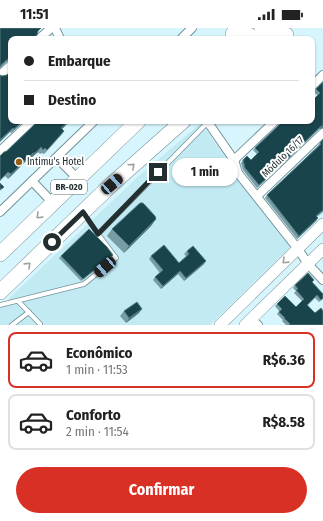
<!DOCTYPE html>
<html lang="pt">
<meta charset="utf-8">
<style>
:root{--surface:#fff;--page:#f6f6f6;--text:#222;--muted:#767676;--line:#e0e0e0;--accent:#d93025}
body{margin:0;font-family:"Fira Sans Condensed",sans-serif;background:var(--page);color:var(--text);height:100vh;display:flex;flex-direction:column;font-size:15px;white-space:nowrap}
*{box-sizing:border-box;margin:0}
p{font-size:13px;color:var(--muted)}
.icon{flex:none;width:22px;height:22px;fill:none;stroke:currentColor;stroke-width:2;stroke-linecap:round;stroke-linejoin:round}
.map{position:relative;height:297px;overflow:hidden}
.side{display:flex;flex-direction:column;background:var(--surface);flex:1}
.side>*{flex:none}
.hud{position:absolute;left:8px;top:8px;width:307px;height:88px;border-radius:8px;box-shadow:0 1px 3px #0004;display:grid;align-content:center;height:88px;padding:0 16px;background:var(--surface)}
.end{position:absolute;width:18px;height:18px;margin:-9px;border:5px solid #222e30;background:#fff;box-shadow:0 0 0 2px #fff}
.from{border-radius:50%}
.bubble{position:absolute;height:28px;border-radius:14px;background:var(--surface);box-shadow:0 1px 3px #0004;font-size:13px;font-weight:700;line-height:28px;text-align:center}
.car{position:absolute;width:12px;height:24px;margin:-12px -6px;border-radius:5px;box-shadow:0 0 3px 1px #0007;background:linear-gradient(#222 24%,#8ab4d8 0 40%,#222 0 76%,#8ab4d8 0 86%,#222 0)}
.hud b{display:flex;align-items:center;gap:14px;height:38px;font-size:15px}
.hud b+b{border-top:1px solid var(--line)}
.hud i{width:10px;height:10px;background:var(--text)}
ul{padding:7px 0 0;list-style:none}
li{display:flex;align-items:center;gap:12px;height:56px;margin:0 8px 6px;padding:0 8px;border:2px solid var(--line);border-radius:8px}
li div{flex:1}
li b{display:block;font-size:15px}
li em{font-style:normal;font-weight:700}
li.on{border-color:var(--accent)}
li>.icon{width:36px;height:36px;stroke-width:1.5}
.primary-button{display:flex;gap:8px;margin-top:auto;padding:8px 16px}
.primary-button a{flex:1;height:46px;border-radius:24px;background:var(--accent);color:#fff;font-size:16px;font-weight:700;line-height:46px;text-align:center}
.status{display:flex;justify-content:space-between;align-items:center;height:28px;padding:0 20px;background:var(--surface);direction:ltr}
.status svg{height:11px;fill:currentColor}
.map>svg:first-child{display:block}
</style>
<div class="status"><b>11:51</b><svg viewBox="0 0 49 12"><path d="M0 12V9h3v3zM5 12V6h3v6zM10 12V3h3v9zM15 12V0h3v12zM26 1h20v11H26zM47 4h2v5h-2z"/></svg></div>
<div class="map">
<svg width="323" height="297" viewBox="0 0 323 297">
<rect width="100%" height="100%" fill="#d6f5fc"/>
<polygon fill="#c1eaf3" points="201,95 290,219 210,297 0,297 0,279 141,146"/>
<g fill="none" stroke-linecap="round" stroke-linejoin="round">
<g stroke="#769399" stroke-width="5.5">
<g id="lane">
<polyline points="84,186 98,206"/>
<polyline points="18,273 40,296"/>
<polyline points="0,277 84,256 116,230 98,206 208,94"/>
<polyline points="12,297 29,284"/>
</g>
</g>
<g stroke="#769399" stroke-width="10">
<g id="street">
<polyline points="55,0 60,11"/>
<polyline points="39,11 51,0"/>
<polyline points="181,11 192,0"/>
<polyline points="0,47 11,37"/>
<polyline points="312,58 323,47"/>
<polyline points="207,93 234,132 238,145 298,221 308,236 323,252"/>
<polyline points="0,123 32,93"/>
<polyline points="57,130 78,151"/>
<polyline points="234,132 275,93"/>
<polyline points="32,153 53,175"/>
<polyline points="257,168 323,105"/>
<polyline points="0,184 94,93"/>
<polyline points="251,291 258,297"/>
</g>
</g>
<g stroke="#769399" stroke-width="12">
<g id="secondary">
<polyline points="220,297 323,196"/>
<polyline points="245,297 323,221"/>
</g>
</g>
<g stroke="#769399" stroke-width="16">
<g id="highway">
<path d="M 262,0 C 268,8 276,8 286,7"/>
<path d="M 233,6 C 242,5 248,5 254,11"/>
<polyline points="0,226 138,93"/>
<polyline points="0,264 112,156 183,93"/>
</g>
</g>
<use href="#lane" stroke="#fff" stroke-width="4"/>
<use href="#street" stroke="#fff" stroke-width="8"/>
<use href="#secondary" stroke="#fff" stroke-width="11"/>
<use href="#highway" stroke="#fff" stroke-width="15"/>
</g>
<g fill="#789ca4">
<polygon points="0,47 24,93 11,105 10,104"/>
<polygon points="323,54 323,100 319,101 280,139 278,137 266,149 267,150 265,153 257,160 243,142 241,135 243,132 251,132 257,126 253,122 255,120 312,93 318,68 314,64 316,61"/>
<polygon points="37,93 70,93 62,101 64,103 61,107 44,126 42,125 40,126 38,124 32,129 30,129 8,151 5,148 7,123 37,94"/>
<polygon points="323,111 323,184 317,189 316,193 297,211 265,170 267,167 318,118 320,115"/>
<polygon points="156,191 151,198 124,225 107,208 112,201"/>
<polygon points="187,223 204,236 184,253 178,246 161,261 153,252 155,249 160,245 149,231 151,228 179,235 187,229 184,226"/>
<polygon points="113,227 111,229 81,253 59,230 61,228"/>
<polygon points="312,255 323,266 323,271 319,274 315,270 308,277 323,297 286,297 282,293 283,292 277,286 279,283 275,278 277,276 296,279 302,273 294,265 296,263 293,260 295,257"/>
<polygon points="124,283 139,285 126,295 120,288"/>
</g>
<g fill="#527980">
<polygon points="11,28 11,32 7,33 0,40 0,38"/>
<polygon points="23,93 24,93 11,105 14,101"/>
<polygon points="69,93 70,93 58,105 61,100"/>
<polygon points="321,98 323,98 323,100 319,101 280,139 282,136"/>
<polygon points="13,100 10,104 0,114 0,112"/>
<polygon points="64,103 61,107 44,126 47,122"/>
<polygon points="41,119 38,124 32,129 30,129 8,151 11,146 33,125"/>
<polygon points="8,144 5,148 0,153 0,152"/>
<polygon points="318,190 316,193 297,211 299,208"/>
<polygon points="156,191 151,198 124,225 129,218"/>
<polygon points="113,227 111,229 81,253 83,251"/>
<polygon points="206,233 204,236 184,253 186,250"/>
<polygon points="180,243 178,246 161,261 163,258"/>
<polygon points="142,281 139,285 126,295 129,290"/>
</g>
<g fill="#19444b" stroke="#527980">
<polygon points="0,0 41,0 38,3 37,7 33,10 33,11 11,11 11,28 0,38"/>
<polygon points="11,43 11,93 23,93 14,101 13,100 0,112 0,47 2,48 7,47"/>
<polygon points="323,54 323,98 321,98 282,136 280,134 266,148 267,150 259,157 245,140 243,132 247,128 251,132 259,124 255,120 283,93 312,93 312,73 320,65 316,61"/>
<polygon points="38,93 69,93 61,100 64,103 47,122 45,120 43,122 41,119 35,125 33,125 11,146 8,144 0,152 0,128 4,124 7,123"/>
<polygon points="323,111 323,182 316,188 318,190 299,208 267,167 321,116 320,115"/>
<polygon points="0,155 4,159 0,162"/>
<polygon points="140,175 143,175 155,188 156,191 129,218 112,201"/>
<polygon points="89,201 107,219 113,227 83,251 61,228"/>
<polygon points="164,217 179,235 189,226 187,223 193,218 206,233 186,250 180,243 163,258 155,249 163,242 151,228"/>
<polygon points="308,245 314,252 312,254 323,266 323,270 321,272 317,267 307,277 315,285 321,280 323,283 323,297 289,297 290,296 284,290 285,290 279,284 282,281 277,276 285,268 296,279 304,271 296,262 298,261 295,257"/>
<polygon points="137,274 142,281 129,290 124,283"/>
</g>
<defs><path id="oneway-chevron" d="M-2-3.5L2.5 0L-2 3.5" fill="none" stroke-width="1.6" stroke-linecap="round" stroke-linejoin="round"/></defs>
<g stroke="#9ca1a2">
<use href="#oneway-chevron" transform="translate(132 138) rotate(-42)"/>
<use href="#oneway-chevron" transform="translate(39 188) rotate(136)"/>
<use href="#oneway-chevron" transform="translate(285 233) rotate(136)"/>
<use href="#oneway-chevron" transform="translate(28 237) rotate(-44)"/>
</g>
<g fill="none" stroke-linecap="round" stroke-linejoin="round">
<polyline stroke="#222e30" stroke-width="5" points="52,214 83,184 98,206 158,144"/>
</g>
<circle fill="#945e16" stroke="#fff" stroke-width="1.5" cx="19" cy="134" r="4"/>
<g text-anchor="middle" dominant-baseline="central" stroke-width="4" stroke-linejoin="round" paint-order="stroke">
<rect fill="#fff" stroke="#646d6e" stroke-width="1" x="51" y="152" width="36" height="14" rx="3"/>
<g font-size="9" font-weight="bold" fill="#222e30">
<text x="69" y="159">BR-020</text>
</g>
<g font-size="10" fill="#222e30" stroke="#fff">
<text transform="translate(283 129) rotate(-44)">Módulo 16/17</text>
</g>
<g font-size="10" fill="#222e30" stroke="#fff" text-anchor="start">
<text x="27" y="134">Intimu's Hotel</text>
</g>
</g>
</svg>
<i class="end from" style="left:52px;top:214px"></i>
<i class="end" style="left:158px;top:144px"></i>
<div class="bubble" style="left:172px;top:130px;width:66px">1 min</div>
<i class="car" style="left:112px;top:156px;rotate:49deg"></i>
<i class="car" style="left:105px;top:239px;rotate:230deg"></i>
<div class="hud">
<b><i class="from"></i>Embarque</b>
<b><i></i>Destino</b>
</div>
</div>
<section class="side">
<ul>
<li class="on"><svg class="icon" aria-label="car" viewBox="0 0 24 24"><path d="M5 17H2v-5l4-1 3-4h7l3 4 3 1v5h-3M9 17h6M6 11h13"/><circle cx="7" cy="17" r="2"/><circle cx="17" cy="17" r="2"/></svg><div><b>Econômico</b><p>1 min · 11:53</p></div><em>R$6.36</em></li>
<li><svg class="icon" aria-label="car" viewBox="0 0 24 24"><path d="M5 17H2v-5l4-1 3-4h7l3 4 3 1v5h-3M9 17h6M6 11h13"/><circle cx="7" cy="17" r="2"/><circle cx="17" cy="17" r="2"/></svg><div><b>Conforto</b><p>2 min · 11:54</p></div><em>R$8.58</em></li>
</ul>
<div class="primary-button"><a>Confirmar</a></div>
</section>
